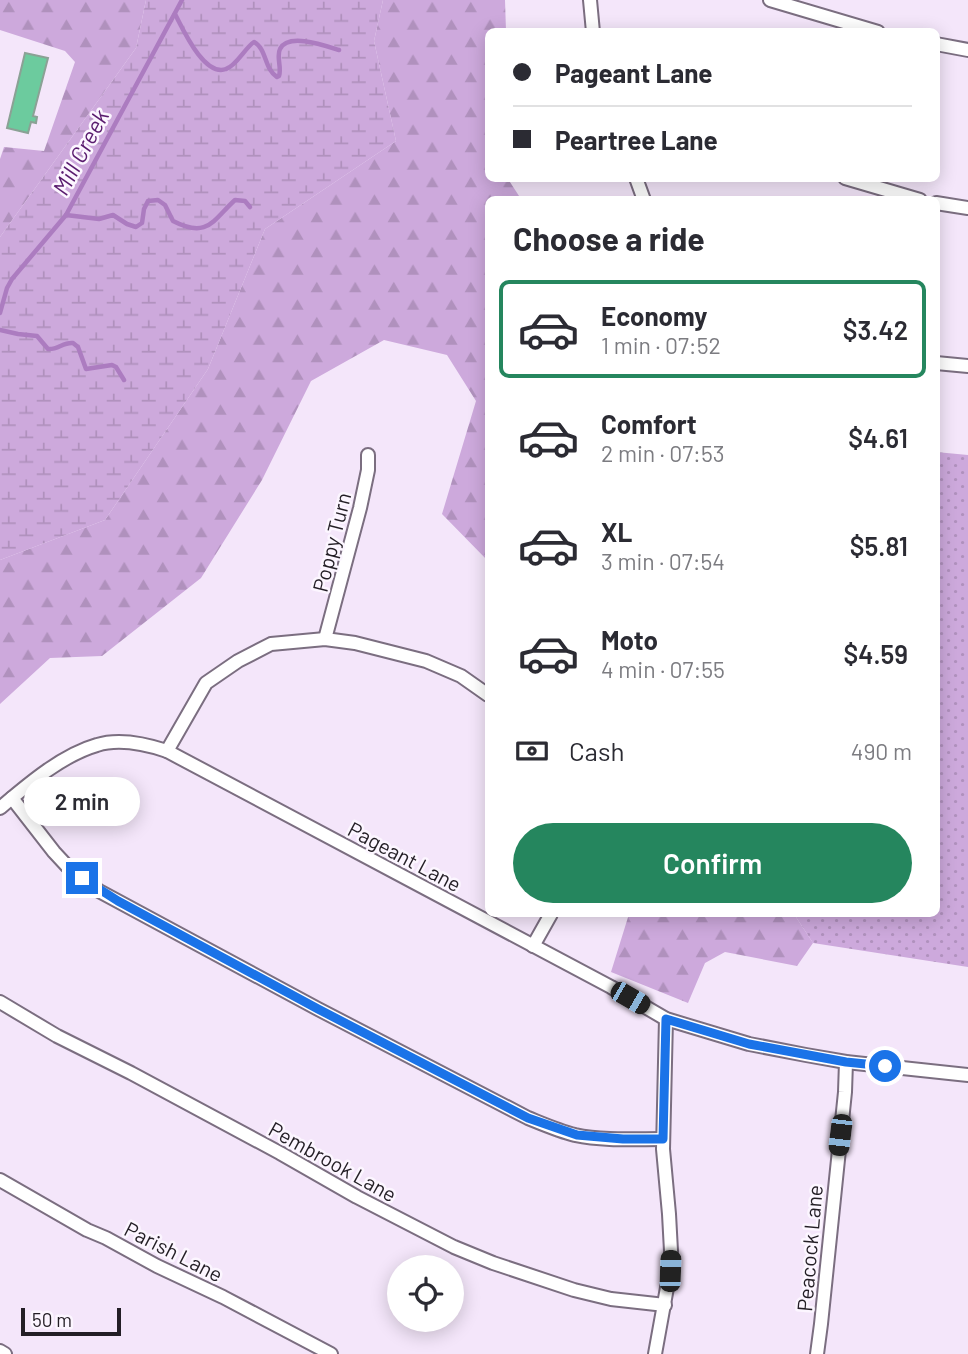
<!DOCTYPE html>
<meta charset="utf-8">
<style>
:root{--surface:#fff;--page:#f2f2f3;--text:#2b2b33;--muted:#7c7c81;--line:#e1e1e2;--accent:#25865e}
body{margin:0;font-family:Barlow,sans-serif;background:var(--page);color:var(--text);height:100vh;display:flex;flex-direction:column;font-size:26px;white-space:nowrap}
*{box-sizing:border-box;margin:0}
p{font-size:23px;color:var(--muted)}
.icon{flex:none;width:38px;height:38px;fill:none;stroke:currentColor;stroke-width:2;stroke-linecap:round;stroke-linejoin:round}
.map{position:relative;flex:1;overflow:hidden}
.drawer{position:absolute;left:485px;top:196px;width:455px;height:721px;display:flex;flex-direction:column;background:var(--surface);border-radius:10px;box-shadow:0 4px 18px #0003}
.drawer>*{flex:none}
.top-card{position:absolute;left:485px;top:28px;width:455px;height:154px;border-radius:10px;box-shadow:0 4px 18px #0003;display:grid;align-content:center;height:154px;padding:0 28px;background:var(--surface)}
.buttons{position:absolute;left:387px;top:1255px;display:grid;gap:14px}
.buttons a{display:grid;place-items:center;width:77px;height:77px;border-radius:50%;background:var(--surface);box-shadow:0 4px 18px #0003;font-size:35px}
.scale{position:absolute;left:21px;bottom:18px;width:100px;box-sizing:border-box;padding-left:7px;border:4px solid #231e25;border-top:0;font-size:19px;line-height:24px;white-space:nowrap;color:#231e25;-webkit-text-stroke:5px #fcf6ff;paint-order:stroke}
.end{position:absolute;width:32px;height:32px;margin:-16px;border:9px solid #1a73e8;background:#fff;box-shadow:0 0 0 4px #fff}
.from{border-radius:50%}
.bubble{position:absolute;height:49px;border-radius:24px;background:var(--surface);box-shadow:0 4px 18px #0003;font-size:23px;font-weight:600;line-height:49px;text-align:center}
.car{position:absolute;width:21px;height:42px;margin:-21px -10px;border-radius:9px;box-shadow:0 0 5px 2px #0007;background:linear-gradient(#222 24%,#8ab4d8 0 40%,#222 0 76%,#8ab4d8 0 86%,#222 0)}
.top-card b{display:flex;align-items:center;gap:24px;height:66px;font-size:26px}
.top-card b+b{border-top:2px solid var(--line)}
.top-card i{width:18px;height:18px;background:var(--text)}
ul{padding:0;list-style:none}
li{display:flex;align-items:center;gap:21px;height:98px;margin:0 14px 10px;padding:0 14px;border:4px solid transparent;border-radius:10px}
li div{flex:1}
li b{display:block;font-size:26px}
li em{font-style:normal;font-weight:600}
li.active{border-color:var(--accent)}
li>.icon{width:63px;height:63px;stroke-width:1.5}
h2{padding:0 28px;font-size:32px;line-height:84px}
.pay{display:flex;align-items:center;gap:18px;height:77px;padding:0 28px;font-size:26px}
.pay p{margin-inline-start:auto}
.action{display:flex;gap:14px;margin-top:auto;padding:14px 28px}
.action a{flex:1;height:80px;border-radius:42px;background:var(--accent);color:#fff;font-size:28px;font-weight:600;line-height:80px;text-align:center}
.map>svg:first-child{display:block}
</style>
<div class="map">
<svg width="968" height="1354" viewBox="0 0 968 1354">
<defs>
<pattern id="green-dots" width="8" height="8" patternUnits="userSpaceOnUse" patternTransform="scale(1.75)"><rect width="8" height="8" fill="#cda9dc"/><path d="M2 2h.1M6 6h.1" fill="none" stroke="#b091bd" stroke-width="1.8" stroke-linecap="round"/></pattern>
<pattern id="forest-firs" width="22" height="20" patternUnits="userSpaceOnUse" patternTransform="scale(1.75)"><rect width="22" height="20" fill="#cda9dc"/><path d="M5 1l3.5 6h-7zM16 11l3.5 6h-7z" fill="#b091bd"/></pattern>
<pattern id="wetland-marsh" width="20" height="14" patternUnits="userSpaceOnUse" patternTransform="scale(1.75)"><rect width="20" height="14" fill="#cda9dc"/><path d="M1 5h8M5 5V1M11 12h8M15 12V8" fill="none" stroke="#b091bd"/></pattern>
</defs>
<rect width="100%" height="100%" fill="#f4e6fa"/>
<polygon fill="url(#green-dots)" points="936,452 968,455 968,967 813,943 794,914 936,914"/>
<g fill="url(#forest-firs)">
<polygon points="0,0 146,0 136,48 0,237 0,159 4,147 44,151 75,62 65,51 0,30"/>
<polygon points="383,0 505,0 506,31 488,32 488,178 508,179 521,199 488,200 488,561 442,514 476,401 447,355 384,340 311,381 262,480 201,578 102,656 50,658 0,704 0,560 105,520 208,369 265,229 396,141 374,41"/>
<polygon points="629,914 794,914 813,943 797,966 725,952 705,963 688,1003 611,972"/>
</g>
<polygon fill="url(#wetland-marsh)" points="146,0 383,0 374,41 396,141 265,229 208,369 105,520 0,560 0,237 136,48"/>
<g fill="none" stroke-linecap="round" stroke-linejoin="round">
<g stroke="#ac7cc0" stroke-width="4.5">
<path d="M 175,14 C 183,29 204,77 226,69 C 236,66 245,48 254,42 C 267,49 264,69 277,77 L 279,76 C 282,68 276,56 280,49 C 288,32 326,46 339,50"/>
<path d="M 66,215 L 99,219 L 113,215 L 127,224 L 136,227 L 142,223 L 144,209 L 148,201 L 158,200 L 165,205 L 173,221 C 208,239 213,220 235,200 L 245,201 L 250,207"/>
<polyline points="0,313 7,288 12,279 66,215 182,0"/>
<path d="M 0,330 L 18,334 L 37,336 L 48,349 C 58,350 63,342 73,343 L 78,347 L 86,369 L 112,365 L 116,367 L 124,380"/>
</g>
</g>
<polygon fill="#6ccb9e" stroke="#8ba195" stroke-width="2" points="25,53 48,58 33,116 37,117 36,123 31,122 28,133 7,128"/>
<g fill="none" stroke-linecap="round" stroke-linejoin="round">
<g stroke="#7b6e80" stroke-width="16">
<g id="minor">
<polyline points="590,0 593,32"/>
<polyline points="770,0 878,32"/>
<polyline points="936,44 968,50"/>
<polyline points="636,178 644,200"/>
<polyline points="845,178 920,200"/>
<polyline points="936,203 968,208"/>
<polyline points="936,363 968,366"/>
<polyline points="325,639 360,508 368,470 368,455"/>
<polyline points="167,751 206,683 238,661 271,644 325,639 355,643 426,661 461,676 488,695"/>
<path d="M 12,798 L 54,852 L 67,866 L 99,891 L 318,1009 L 528,1118 C 543,1124 559,1131 575,1135 C 603,1141 634,1139 663,1139"/>
<path d="M 0,808 C 27,785 62,755 97,745 C 119,738 146,744 167,751 L 611,987 L 666,1019 L 749,1044 L 806,1055 L 846,1062 L 968,1075"/>
<polyline points="533,946 551,914"/>
<polyline points="0,1002 57,1036 131,1073 280,1153 357,1197 454,1247 493,1263 574,1290 611,1299 665,1305"/>
<polyline points="0,1180 87,1230 106,1238 157,1266 223,1297 331,1354"/>
<polyline points="0,1351 5,1354"/>
<polyline points="655,1354 670,1271 671,1251 669,1214 663,1149 666,1019"/>
<polyline points="817,1354 821,1324 845,1092 846,1062"/>
</g>
</g>
<use href="#minor" stroke="#fff" stroke-width="12"/>
</g>
<g fill="none" stroke-linecap="round" stroke-linejoin="round">
<polyline stroke="#1a73e8" stroke-width="9" points="82,878 118,901 318,1009 528,1118 577,1135 623,1139 663,1139 666,1019 749,1044 846,1062 885,1066"/>
</g>
<g text-anchor="middle" dominant-baseline="central" stroke-width="5" stroke-linejoin="round" paint-order="stroke">
<g font-size="21" fill="#231e25" stroke="#fcf6ff">
<text transform="translate(331 542) rotate(-76)">Poppy Turn</text>
<text transform="translate(405 856) rotate(28)">Pageant Lane</text>
<text transform="translate(333 1161) rotate(29)">Pembrook Lane</text>
<text transform="translate(809 1248) rotate(-85)">Peacock Lane</text>
<text transform="translate(174 1251) rotate(27)">Parish Lane</text>
</g>
<g font-size="23" font-style="italic" fill="#591b6e" stroke="#fcf6ff">
<text transform="translate(80 152) rotate(-62)">Mill Creek</text>
</g>
</g>
</svg>
<div class="buttons">
<a><svg class="icon" aria-label="locate" viewBox="0 0 24 24"><circle cx="12" cy="12" r="6"/><path d="M12 2v4M12 18v4M2 12h4M18 12h4"/></svg></a>
</div>
<div class="scale">50 m</div>
<i class="end from" style="left:885px;top:1066px"></i>
<i class="end" style="left:82px;top:878px"></i>
<div class="bubble" style="left:24px;top:777px;width:116px">2 min</div>
<i class="car" style="left:630px;top:998px;rotate:120deg"></i>
<i class="car" style="left:840px;top:1135px;rotate:187deg"></i>
<i class="car" style="left:670px;top:1271px;rotate:2deg"></i>
<div class="top-card">
<b><i class="from"></i>Pageant Lane</b>
<b><i></i>Peartree Lane</b>
</div>
<section class="drawer">
<h2>Choose a ride</h2>
<ul>
<li class="active"><svg class="icon" aria-label="car" viewBox="0 0 24 24"><path d="M5 17H2v-5l4-1 3-4h7l3 4 3 1v5h-3M9 17h6M6 11h13"/><circle cx="7" cy="17" r="2"/><circle cx="17" cy="17" r="2"/></svg><div><b>Economy</b><p>1 min · 07:52</p></div><em>$3.42</em></li>
<li><svg class="icon" aria-label="car" viewBox="0 0 24 24"><path d="M5 17H2v-5l4-1 3-4h7l3 4 3 1v5h-3M9 17h6M6 11h13"/><circle cx="7" cy="17" r="2"/><circle cx="17" cy="17" r="2"/></svg><div><b>Comfort</b><p>2 min · 07:53</p></div><em>$4.61</em></li>
<li><svg class="icon" aria-label="car" viewBox="0 0 24 24"><path d="M5 17H2v-5l4-1 3-4h7l3 4 3 1v5h-3M9 17h6M6 11h13"/><circle cx="7" cy="17" r="2"/><circle cx="17" cy="17" r="2"/></svg><div><b>XL</b><p>3 min · 07:54</p></div><em>$5.81</em></li>
<li><svg class="icon" aria-label="car" viewBox="0 0 24 24"><path d="M5 17H2v-5l4-1 3-4h7l3 4 3 1v5h-3M9 17h6M6 11h13"/><circle cx="7" cy="17" r="2"/><circle cx="17" cy="17" r="2"/></svg><div><b>Moto</b><p>4 min · 07:55</p></div><em>$4.59</em></li>
</ul>
<div class="pay"><svg class="icon" aria-label="cash" viewBox="0 0 24 24"><path d="M3 7h18v10H3z"/><circle cx="12" cy="12" r="2"/></svg>Cash<p>490 m</p></div>
<div class="action"><a>Confirm</a></div>
</section>
</div>
